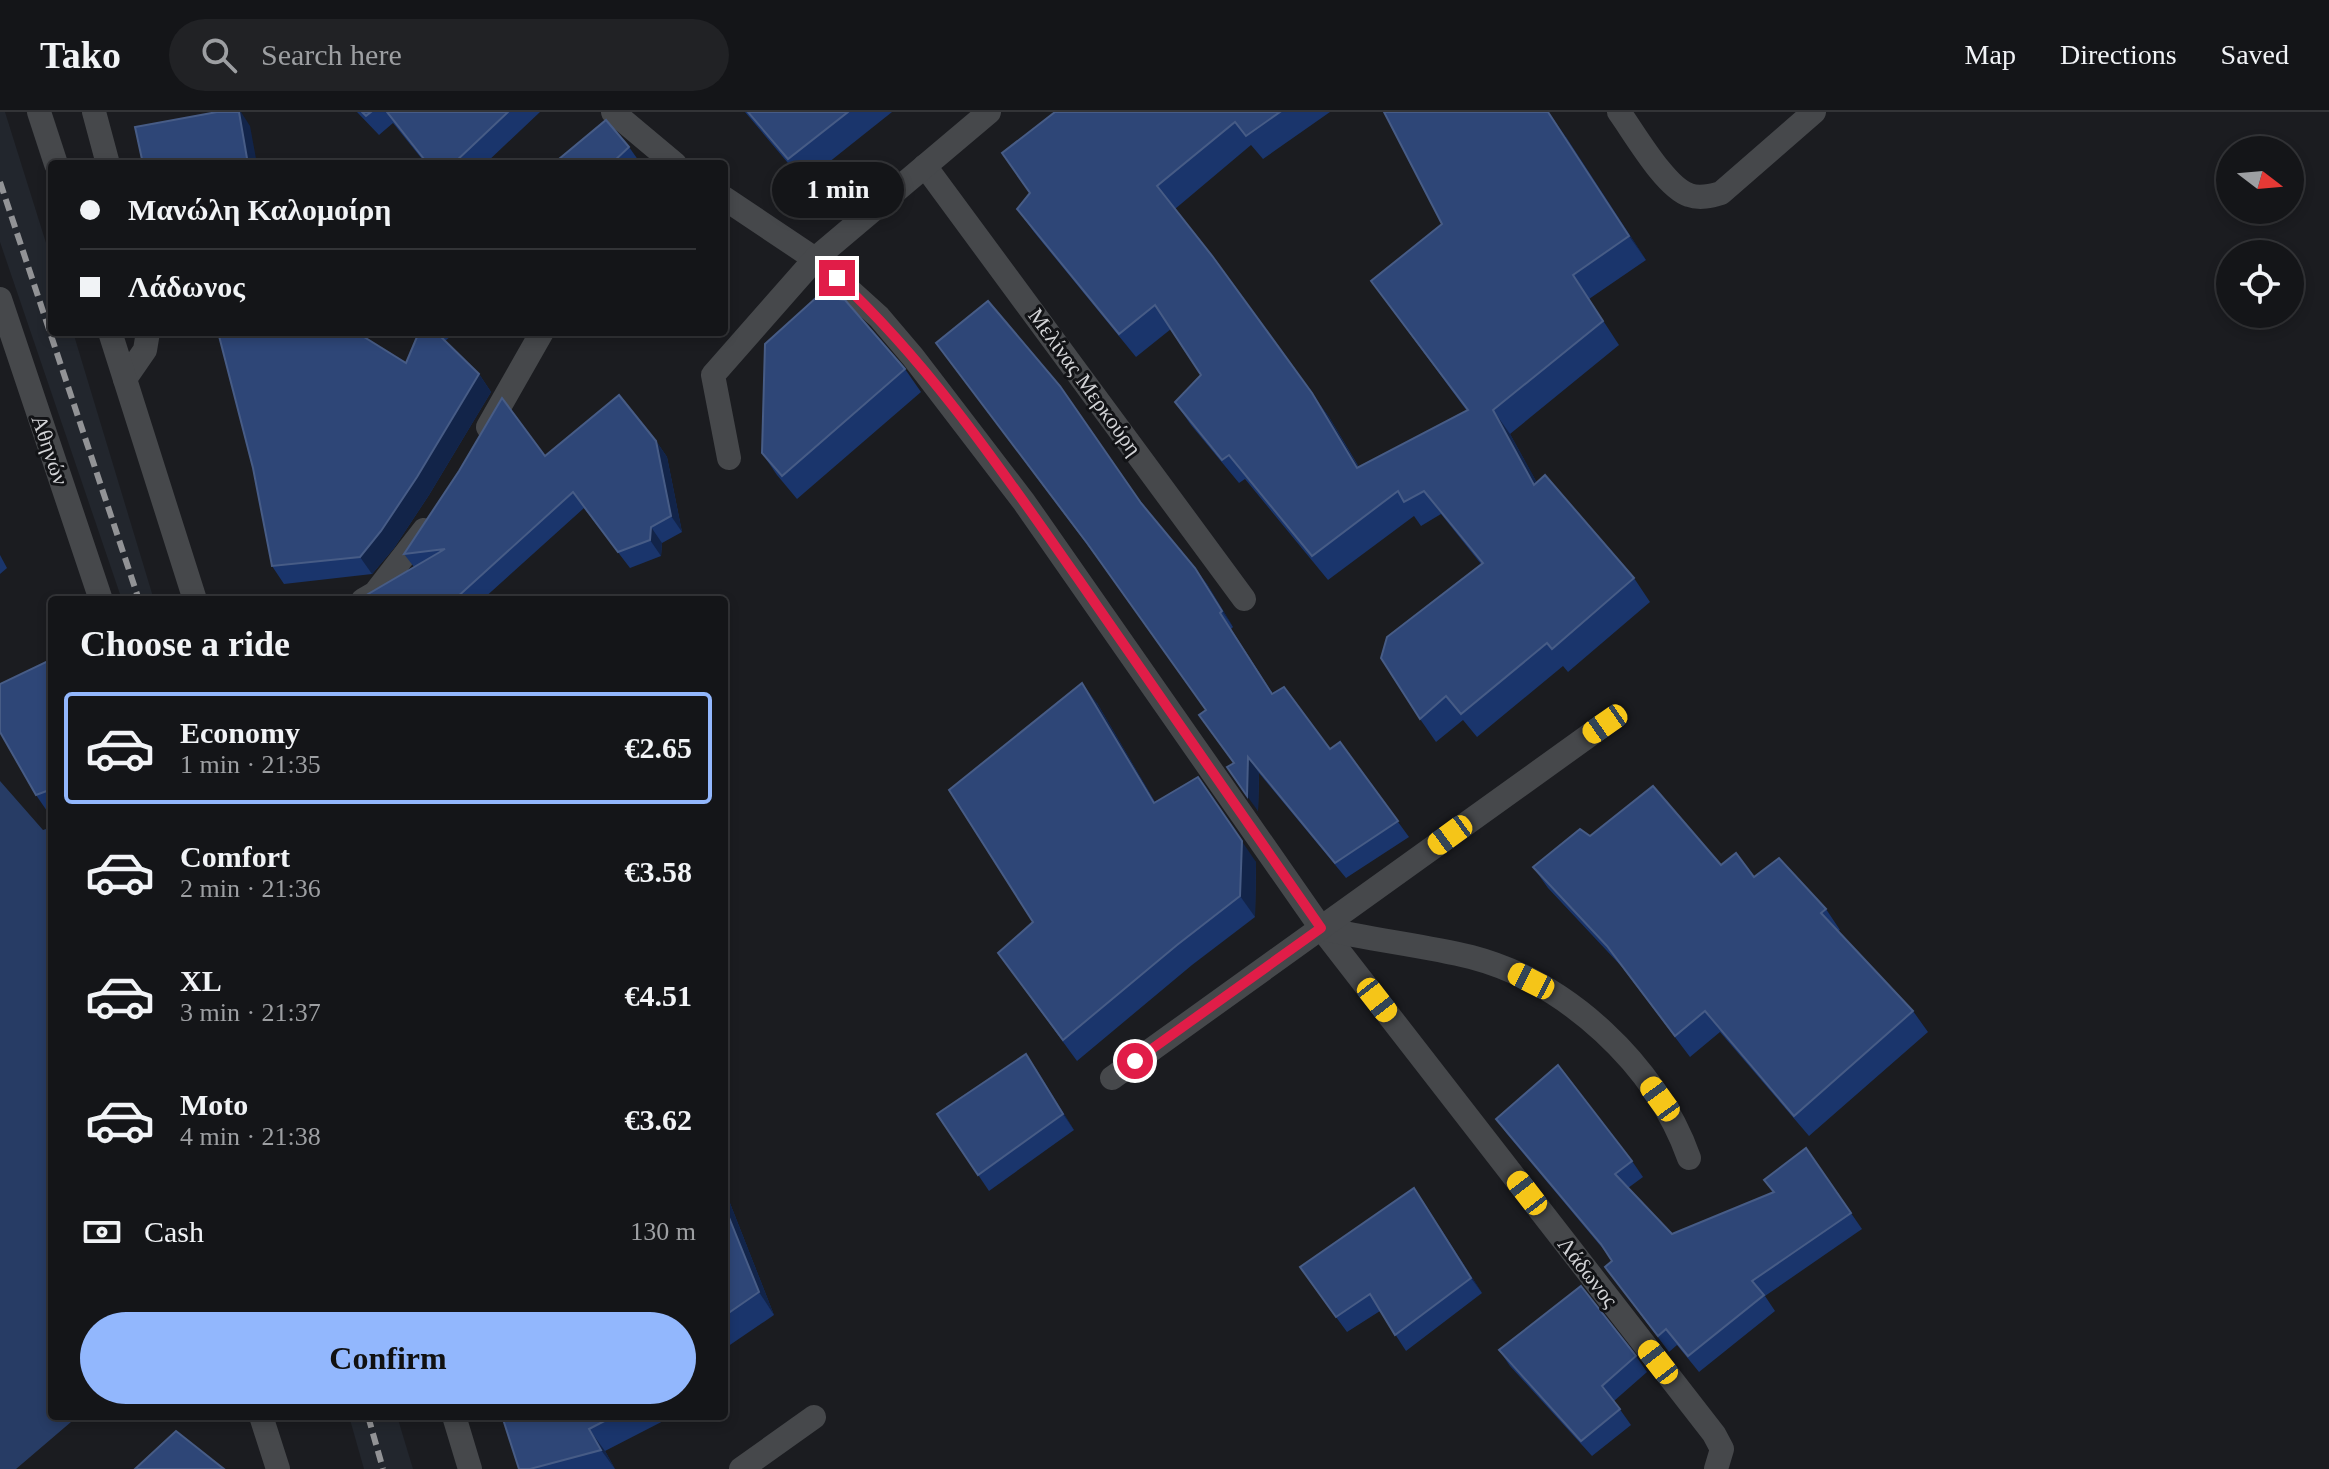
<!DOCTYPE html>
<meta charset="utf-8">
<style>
:root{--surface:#141518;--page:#212225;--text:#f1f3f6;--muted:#9d9fa2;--line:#333437;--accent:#92b7fd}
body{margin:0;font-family:Georgia,serif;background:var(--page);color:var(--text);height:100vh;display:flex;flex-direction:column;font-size:30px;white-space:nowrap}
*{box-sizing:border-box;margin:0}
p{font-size:26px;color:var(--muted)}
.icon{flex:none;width:44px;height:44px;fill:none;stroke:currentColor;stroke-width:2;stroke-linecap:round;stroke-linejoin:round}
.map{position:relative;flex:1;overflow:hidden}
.details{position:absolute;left:48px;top:484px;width:680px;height:824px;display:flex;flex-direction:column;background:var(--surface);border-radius:8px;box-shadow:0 4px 12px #0003,0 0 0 2px var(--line)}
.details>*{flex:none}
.hud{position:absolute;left:48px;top:48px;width:680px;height:176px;border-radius:8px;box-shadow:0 4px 12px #0003,0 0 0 2px var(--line);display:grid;align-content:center;height:176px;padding:0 32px;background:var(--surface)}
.needle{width:52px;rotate:106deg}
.tools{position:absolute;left:2216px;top:24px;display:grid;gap:16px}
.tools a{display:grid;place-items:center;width:88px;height:88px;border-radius:50%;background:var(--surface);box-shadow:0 4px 12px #0003,0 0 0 2px var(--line);font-size:40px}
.end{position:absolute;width:36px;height:36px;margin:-18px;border:10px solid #e11d48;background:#fff;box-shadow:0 0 0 4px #fff}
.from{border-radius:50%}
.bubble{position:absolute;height:56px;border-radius:28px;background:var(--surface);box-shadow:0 4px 12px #0003,0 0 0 2px var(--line);font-size:26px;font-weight:800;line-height:56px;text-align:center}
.car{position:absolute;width:24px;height:48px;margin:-24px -12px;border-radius:10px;box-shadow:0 0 6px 2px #0007;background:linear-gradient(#f5c518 24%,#345 0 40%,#f5c518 0 76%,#345 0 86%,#f5c518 0)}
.hud b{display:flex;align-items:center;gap:28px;height:76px;font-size:30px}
.hud b+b{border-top:2px solid var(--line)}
.hud i{width:20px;height:20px;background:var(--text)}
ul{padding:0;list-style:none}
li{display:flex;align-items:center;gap:24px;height:112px;margin:0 16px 12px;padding:0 16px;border:4px solid transparent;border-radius:8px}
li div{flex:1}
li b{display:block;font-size:30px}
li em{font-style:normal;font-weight:800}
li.on{border-color:var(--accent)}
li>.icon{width:72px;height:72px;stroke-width:1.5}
h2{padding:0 32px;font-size:36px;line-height:96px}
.pay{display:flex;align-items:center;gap:20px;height:88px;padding:0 32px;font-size:30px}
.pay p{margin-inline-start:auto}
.primary-button{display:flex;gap:16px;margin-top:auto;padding:16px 32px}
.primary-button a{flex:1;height:92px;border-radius:48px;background:var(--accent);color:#111;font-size:32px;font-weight:800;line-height:92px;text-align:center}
header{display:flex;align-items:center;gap:48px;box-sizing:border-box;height:112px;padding:0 40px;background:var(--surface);border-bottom:2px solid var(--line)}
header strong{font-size:38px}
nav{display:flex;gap:44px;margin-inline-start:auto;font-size:28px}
.search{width:560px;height:72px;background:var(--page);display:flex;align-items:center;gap:20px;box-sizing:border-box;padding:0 28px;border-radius:44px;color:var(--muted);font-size:30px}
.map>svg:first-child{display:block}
</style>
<header>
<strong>Tako</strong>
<div class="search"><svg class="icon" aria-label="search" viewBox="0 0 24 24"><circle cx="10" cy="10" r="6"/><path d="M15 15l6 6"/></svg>Search here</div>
<nav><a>Map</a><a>Directions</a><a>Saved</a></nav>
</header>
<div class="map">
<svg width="2329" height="1357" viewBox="0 0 2329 1357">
<rect width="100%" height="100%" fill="#1b1c20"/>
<g fill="#22262d">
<polygon points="0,0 5,0 52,150 52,220 73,220 154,488 122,488 0,130"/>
<polygon points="349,1304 397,1304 413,1357 364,1357"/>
</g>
<polygon fill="#273c65" points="0,669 43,718 52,715 52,1304 78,1304 16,1357 0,1357"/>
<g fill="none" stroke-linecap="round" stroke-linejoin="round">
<g stroke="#46484b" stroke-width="24">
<polyline points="94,0 108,52"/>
<polyline points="613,0 675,52"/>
<path d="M 1619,0 C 1635,22 1665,75 1689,83 C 1700,87 1711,84 1721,81 L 1814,0"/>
<polyline points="925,54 1244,487"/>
<polyline points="724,86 815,147 879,205 913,245 1024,390 1321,816 1714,1322 1722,1337 1716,1357"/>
<polyline points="0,187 101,488"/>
<polyline points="125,267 145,238 148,220"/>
<polyline points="488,315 542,220"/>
<polyline points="729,346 713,263 815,147 989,0"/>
<polyline points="363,488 375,481 424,418"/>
<path d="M 1321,816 C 1371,828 1422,833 1471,845 C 1567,870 1656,953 1689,1046"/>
<polyline points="1112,966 1605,612"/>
<polyline points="261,1304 278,1357"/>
<polyline points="741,1357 814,1305"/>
</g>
<g stroke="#46484b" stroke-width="24">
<polyline points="39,0 56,52"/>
<polyline points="110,220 195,488"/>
<polyline points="454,1304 470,1357"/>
</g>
<g stroke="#929396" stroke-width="6" stroke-dasharray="12 6" stroke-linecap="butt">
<polyline points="0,70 139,488"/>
<polyline points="368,1304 383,1357"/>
</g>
</g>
<g fill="#1a356c">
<polygon points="357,0 540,0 485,52 426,52 393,11 379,23"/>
<polygon points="745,0 892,0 804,70"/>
<polygon points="1055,0 1330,0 1263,47 1251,33 1175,97 1329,305 1359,355 1467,299 1371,169 1566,25 1646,148 1589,187 1619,233 1510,322 1537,371 1634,466 1650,490 1568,560 1563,554 1477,625 1463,608 1436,630 1420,607 1481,452 1441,402 1421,414 1414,404 1328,468 1245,367 1239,371 1191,313 1175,290 1201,263 1171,217 1136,245 1034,120 1017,97 1030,81"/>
<polygon points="629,35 641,52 553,52"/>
<polygon points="419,220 456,220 445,229 479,262 491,280 429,383 394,436 372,462 284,472 272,454 253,356 406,251"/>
<polygon points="936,231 1142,392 1207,472 1233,515 1231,517 1273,582 1330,637 1340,630 1409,725 1346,766 1259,661 1258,699 1206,598 1098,447"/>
<polygon points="905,257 921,280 797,387 777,363 762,341"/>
<polygon points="656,329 667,345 682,420 662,431 661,444 630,456 584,396 482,488 358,488 414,455 404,442 545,344"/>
<polygon points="0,443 7,456 0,462"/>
<polygon points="48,549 52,555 52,697 47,699 36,683"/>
<polygon points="1097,591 1155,690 1256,750 1255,805 1192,853 1077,949 998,841 1033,810"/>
<polygon points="1590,724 1721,753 1754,765 1826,797 1840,818 1838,819 1913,899 1928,920 1809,1024 1720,920 1690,945 1622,855 1548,776 1533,755"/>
<polygon points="1026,942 1074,1018 989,1079 937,1002"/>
<polygon points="1496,1007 1632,1049 1643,1065 1628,1076 1672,1122 1773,1081 1806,1036 1862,1117 1765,1184 1775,1199 1699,1260 1677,1233 1669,1240 1605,1155 1612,1149 1609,1144 1507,1022"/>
<polygon points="724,1076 774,1203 724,1237"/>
<polygon points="1414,1076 1482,1181 1406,1239 1380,1199 1347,1220 1311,1171"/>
<polygon points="1499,1238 1636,1244 1647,1260 1614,1289 1631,1313 1592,1344 1510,1254"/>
<polygon points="502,1304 673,1304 605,1339 615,1357 519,1357"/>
</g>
<g fill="#122449">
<polygon points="239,0 241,0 250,14 257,52 248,52"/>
<polygon points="1549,1 1566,25 1646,148 1629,124"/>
<polygon points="479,262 491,280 429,383 394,436 372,462 360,445"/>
<polygon points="1312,281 1329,305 1373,380 1357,356"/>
<polygon points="1493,298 1510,322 1551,396 1534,373"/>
<polygon points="656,329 667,345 682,420 671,404"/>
<polygon points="651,415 662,431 661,444 650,428"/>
<polygon points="1195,456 1207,472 1233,515 1222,499"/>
<polygon points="1082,571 1097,591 1168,712 1154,691"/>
<polygon points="1248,645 1259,661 1258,699 1247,684"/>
<polygon points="1198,665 1256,750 1255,805 1240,784"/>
<polygon points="1026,942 1037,958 1074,1018 1063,1002"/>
<polygon points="724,1076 774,1203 759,1180 724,1093"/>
<polygon points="1414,1076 1425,1092 1482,1181 1471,1166"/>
<polygon points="589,1317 605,1339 615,1357 601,1338"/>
</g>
<g fill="#2e4677" stroke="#475c86" stroke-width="2">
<polygon points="217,0 239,0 248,52 143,52 135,15"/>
<polygon points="362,0 371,0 366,4"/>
<polygon points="387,0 508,0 453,52 428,52"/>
<polygon points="748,0 848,0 788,47"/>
<polygon points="1055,0 1280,0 1246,24 1235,10 1157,74 1213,145 1312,281 1357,356 1468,298 1371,169 1442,112 1384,0 1548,0 1629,124 1573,163 1603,209 1493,298 1534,373 1545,363 1634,466 1552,537 1547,531 1461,602 1446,584 1420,607 1381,546 1387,525 1483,451 1424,379 1404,390 1398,379 1312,444 1229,343 1222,348 1175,290 1201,263 1155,193 1119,222 1017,97 1030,81 1002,41"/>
<polygon points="606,8 629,35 611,52 553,52"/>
<polygon points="818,184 845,188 905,257 782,364 762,341 765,232"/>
<polygon points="988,189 1060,274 1141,391 1195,456 1222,499 1220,501 1272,582 1284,575 1330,637 1340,630 1398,709 1335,751 1248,645 1247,684 1227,655 1234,651 1199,603 1206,598 1087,431 936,231"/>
<polygon points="218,220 356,220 406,251 419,220 436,220 479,262 417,365 381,419 360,445 272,454 253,356"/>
<polygon points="619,283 656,329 671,404 651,415 650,428 618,440 573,380 454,488 358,488 445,437 404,442 459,359 502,286 545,344"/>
<polygon points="48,549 52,558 52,677 36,683 0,620 0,572"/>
<polygon points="1082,571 1154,691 1198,665 1242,729 1240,784 1177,833 1063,928 998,841 1033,810 949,678"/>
<polygon points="1653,674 1721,753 1736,741 1754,765 1779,746 1826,797 1821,801 1913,899 1794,1004 1705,899 1675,924 1607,834 1533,755 1580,717 1590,724"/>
<polygon points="1026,942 1063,1002 978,1063 937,1002"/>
<polygon points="1558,953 1632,1049 1615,1062 1672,1122 1774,1080 1764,1068 1806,1036 1851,1101 1752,1169 1764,1183 1688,1244 1666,1217 1658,1224 1605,1155 1612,1149 1601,1132 1496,1007"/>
<polygon points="1414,1076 1471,1166 1395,1223 1370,1182 1336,1205 1300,1155"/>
<polygon points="724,1093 759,1180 724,1204"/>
<polygon points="1581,1174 1636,1244 1602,1274 1620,1297 1581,1329 1499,1238"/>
<polygon points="502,1304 614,1304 589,1317 601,1338 530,1357 519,1357"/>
<polygon points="176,1319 224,1357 135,1357"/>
</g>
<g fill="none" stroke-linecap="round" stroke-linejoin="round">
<path stroke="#e11d48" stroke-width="10" d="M 837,166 C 931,253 1005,363 1079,468 C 1159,584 1240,700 1321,816 L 1135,949"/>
</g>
<g text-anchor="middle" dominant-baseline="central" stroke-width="6" stroke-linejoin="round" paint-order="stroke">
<g font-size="22" fill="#d2d3d6" stroke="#121316">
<text transform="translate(1085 270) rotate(54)">Μελίνας Μερκούρη</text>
<text transform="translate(50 338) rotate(71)">Αθηνών</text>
<text transform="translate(1588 1160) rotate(52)">Λάδωνος</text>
</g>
</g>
</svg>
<div class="tools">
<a><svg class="needle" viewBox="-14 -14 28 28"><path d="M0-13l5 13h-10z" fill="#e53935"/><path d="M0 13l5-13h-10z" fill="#9d9fa2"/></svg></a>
<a><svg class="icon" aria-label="locate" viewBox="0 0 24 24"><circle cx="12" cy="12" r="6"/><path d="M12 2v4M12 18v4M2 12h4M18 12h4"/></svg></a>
</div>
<i class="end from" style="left:1135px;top:949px"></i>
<i class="end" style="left:837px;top:166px"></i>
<div class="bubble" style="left:772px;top:50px;width:132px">1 min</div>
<i class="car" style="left:1605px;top:612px;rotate:235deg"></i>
<i class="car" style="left:1450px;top:723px;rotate:234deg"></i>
<i class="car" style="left:1531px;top:869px;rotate:297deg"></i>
<i class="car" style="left:1377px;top:888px;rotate:142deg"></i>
<i class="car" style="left:1660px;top:987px;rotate:324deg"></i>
<i class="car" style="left:1527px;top:1081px;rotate:322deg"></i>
<i class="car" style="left:1658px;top:1250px;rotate:322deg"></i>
<div class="hud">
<b><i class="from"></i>Μανώλη Καλομοίρη</b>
<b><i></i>Λάδωνος</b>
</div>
<section class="details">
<h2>Choose a ride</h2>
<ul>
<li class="on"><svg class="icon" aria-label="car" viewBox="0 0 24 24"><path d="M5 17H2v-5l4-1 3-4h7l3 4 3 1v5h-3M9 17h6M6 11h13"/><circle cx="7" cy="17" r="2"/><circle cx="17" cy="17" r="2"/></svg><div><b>Economy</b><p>1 min · 21:35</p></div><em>€2.65</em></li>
<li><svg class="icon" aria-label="car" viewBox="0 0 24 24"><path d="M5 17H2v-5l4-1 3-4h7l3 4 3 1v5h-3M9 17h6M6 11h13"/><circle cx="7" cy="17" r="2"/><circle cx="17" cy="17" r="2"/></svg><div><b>Comfort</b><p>2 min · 21:36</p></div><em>€3.58</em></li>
<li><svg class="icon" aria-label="car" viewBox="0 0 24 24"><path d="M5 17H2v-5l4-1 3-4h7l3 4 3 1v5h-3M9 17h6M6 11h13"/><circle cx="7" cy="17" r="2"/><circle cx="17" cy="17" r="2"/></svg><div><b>XL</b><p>3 min · 21:37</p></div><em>€4.51</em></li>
<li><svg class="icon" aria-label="car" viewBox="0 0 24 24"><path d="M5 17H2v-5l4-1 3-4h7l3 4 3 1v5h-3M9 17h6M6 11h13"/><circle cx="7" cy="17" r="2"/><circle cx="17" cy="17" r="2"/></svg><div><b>Moto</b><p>4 min · 21:38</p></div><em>€3.62</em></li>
</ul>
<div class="pay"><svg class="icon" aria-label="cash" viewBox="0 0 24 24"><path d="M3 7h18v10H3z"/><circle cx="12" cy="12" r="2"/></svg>Cash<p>130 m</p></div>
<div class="primary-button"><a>Confirm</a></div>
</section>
</div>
